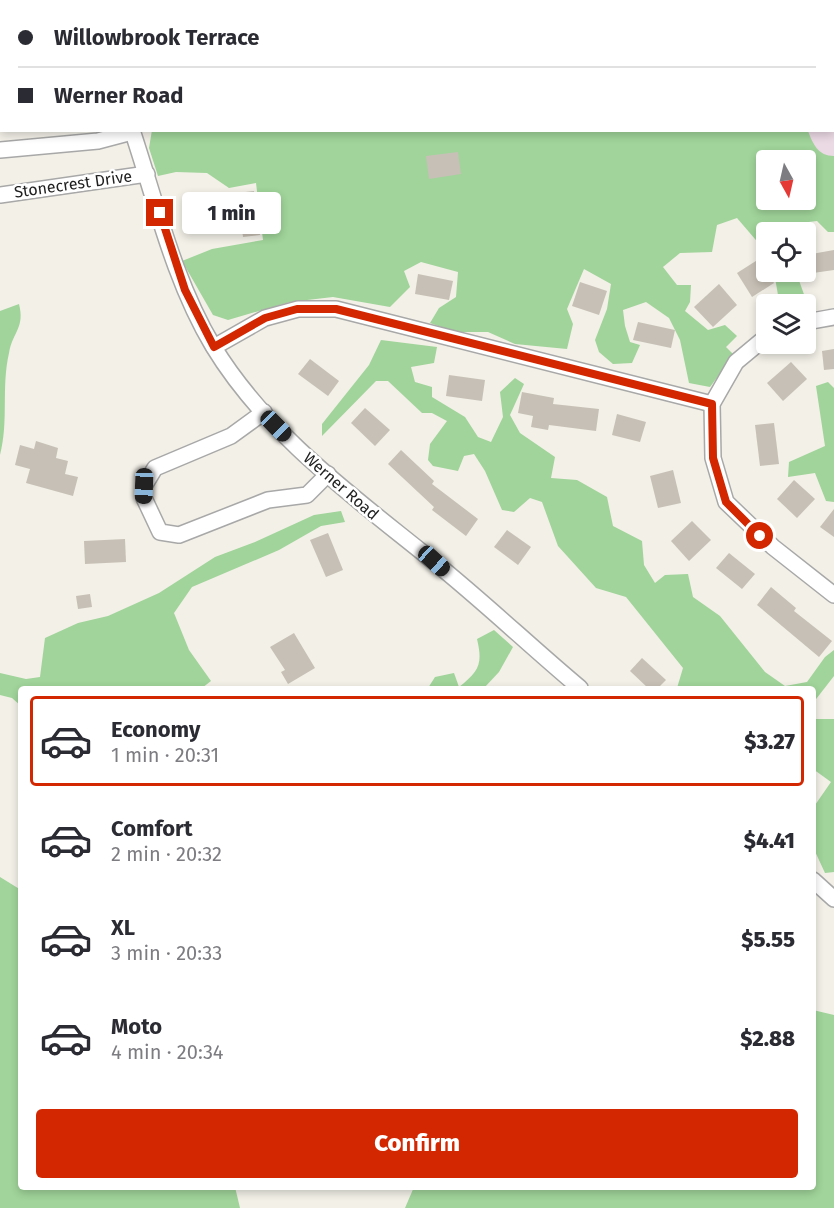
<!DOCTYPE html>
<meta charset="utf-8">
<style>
:root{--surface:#fff;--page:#f2f2f3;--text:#2b2b33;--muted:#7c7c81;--line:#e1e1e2;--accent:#d22700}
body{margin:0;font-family:"Fira Sans",sans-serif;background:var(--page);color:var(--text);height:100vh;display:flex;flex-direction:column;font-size:22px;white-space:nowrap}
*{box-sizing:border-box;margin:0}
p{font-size:20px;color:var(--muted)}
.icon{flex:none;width:33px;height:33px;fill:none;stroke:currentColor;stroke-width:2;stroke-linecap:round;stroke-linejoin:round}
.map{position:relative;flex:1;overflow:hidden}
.details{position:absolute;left:18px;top:686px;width:798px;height:504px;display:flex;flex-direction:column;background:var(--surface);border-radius:6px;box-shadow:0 3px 9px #0003}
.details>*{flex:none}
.top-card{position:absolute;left:0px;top:0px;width:834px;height:132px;box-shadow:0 3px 9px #0003;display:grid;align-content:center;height:132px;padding:0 18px;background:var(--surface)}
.needle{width:39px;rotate:172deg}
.tools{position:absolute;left:756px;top:150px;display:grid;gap:12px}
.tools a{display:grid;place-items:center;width:60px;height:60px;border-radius:6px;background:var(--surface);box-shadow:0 3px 9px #0003;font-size:30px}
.end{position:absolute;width:27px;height:27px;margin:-14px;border:8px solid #d22700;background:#fff;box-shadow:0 0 0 3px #fff}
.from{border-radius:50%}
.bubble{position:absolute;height:42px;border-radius:6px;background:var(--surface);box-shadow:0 3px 9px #0003;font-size:20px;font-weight:800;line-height:42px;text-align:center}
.car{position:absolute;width:18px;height:36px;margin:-18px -9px;border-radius:8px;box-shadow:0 0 4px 2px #0007;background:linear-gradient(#222 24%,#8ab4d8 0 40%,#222 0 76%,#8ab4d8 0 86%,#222 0)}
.top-card b{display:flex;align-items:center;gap:21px;height:57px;font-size:22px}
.top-card b+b{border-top:2px solid var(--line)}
.top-card i{width:15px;height:15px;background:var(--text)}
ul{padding:10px 0 0;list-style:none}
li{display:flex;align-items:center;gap:18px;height:90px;margin:0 12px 9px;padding:0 6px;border:3px solid transparent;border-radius:6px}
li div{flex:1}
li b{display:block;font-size:22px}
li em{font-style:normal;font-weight:800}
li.current{border-color:var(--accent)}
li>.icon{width:54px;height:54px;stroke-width:1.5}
.primary-button{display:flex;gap:12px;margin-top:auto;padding:12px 18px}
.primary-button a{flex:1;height:69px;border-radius:6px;background:var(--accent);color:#fff;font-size:24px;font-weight:800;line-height:69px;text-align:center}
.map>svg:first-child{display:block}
</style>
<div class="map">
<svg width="834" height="1208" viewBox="0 0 834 1208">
<rect width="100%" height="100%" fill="#f2f0e7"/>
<polygon fill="#ebd9e4" points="576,0 834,0 834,177 798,131 832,130 832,2"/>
<g fill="#a0d49a" fill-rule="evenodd">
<polygon points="139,0 602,0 603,1 141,2"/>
<polygon points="638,0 789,0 627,1"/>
<path d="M 152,130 L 808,131 C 813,144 818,156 834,156 L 834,232 L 828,232 L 817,221 L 792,224 L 791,232 L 766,232 L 766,257 L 761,246 L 737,218 L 717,225 L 712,252 L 680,253 L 663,267 L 677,285 L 691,285 L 690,302 L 685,311 L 708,330 L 725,325 L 737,336 L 726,347 L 734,355 L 710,387 L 689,383 L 680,340 L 669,318 L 646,302 L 623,310 L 625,326 L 630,342 L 640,345 L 632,363 L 613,364 L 599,352 L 595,340 L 607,309 L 611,284 L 584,269 L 567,309 L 573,324 L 567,349 L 515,344 L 488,332 L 455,332 L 430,323 L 439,308 L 456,297 L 458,272 L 421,262 L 404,271 L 410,287 L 390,307 L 333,297 L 290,302 L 228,320 L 213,315 L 182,261 L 212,249 L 263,240 L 256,183 L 229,188 L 207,173 L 176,172 L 158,176 L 149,148 ZM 766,160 L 806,160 L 806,200 L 766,200 Z"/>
<polygon points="774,272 796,272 806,300 800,304 784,304 778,295"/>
<path d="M 19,304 C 25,328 13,331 9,353 C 1,388 9,420 0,455 L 0,311 Z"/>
<polygon points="381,340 437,347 434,363 411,367 415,382 432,387 432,397 465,417 478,437 491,442 503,417 500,392 515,378 524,384 510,415 520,433 555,457 551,478 577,480 607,497 613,526 642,541 644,565 655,583 665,575 688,574 693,597 720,616 765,672 785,686 807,682 825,657 834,650 834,676 813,703 813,688 677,688 683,668 626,597 596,588 558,546 542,502 530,498 514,512 502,510 485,471 474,454 464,456 458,471 433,466 428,460 430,444 447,421 432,413 422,413 388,381 376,381 322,436 322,424 369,365"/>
<polygon points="828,382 834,388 834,502 826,501 815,473 788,477 789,462 825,446 816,386"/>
<polygon points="341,511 345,522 321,526 279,550 192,587 174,613 189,650 211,681 202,688 21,688 21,706 12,698 0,695 0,673 26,679 40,677 45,638 78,623 108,616 159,593 215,557 255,542 314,515"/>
<path d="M 494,630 L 513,647 L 499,672 L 484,688 L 428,688 L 435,677 L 454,673 L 459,687 C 479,671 483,664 477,639 Z"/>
<polygon points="813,719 834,719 834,872 825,873 813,847 813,808 831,782 813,769"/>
<polygon points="0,877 21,890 21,1186 235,1187 240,1208 0,1208"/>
<polygon points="813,1010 834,1015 834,1208 405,1208 414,1187 813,1186"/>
</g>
<g fill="#c7c0b6">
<polygon points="458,152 461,174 429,179 426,156"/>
<polygon points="254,191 260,235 243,237 237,193"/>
<polygon points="834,250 834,270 806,274 806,255"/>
<polygon points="759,259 774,283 752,297 737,273"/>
<polygon points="418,274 453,281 449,300 415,294"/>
<polygon points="580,282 607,291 599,315 572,306"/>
<polygon points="719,284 737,305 713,327 694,307"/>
<polygon points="638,322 675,330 671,348 633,340"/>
<polygon points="834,349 834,369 824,370 822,351"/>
<polygon points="310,359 339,381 328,396 298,374"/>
<polygon points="791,362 807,379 783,401 767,383"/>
<polygon points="449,375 485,380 482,401 446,396"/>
<polygon points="522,392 554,398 553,404 599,409 596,431 549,425 548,430 531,427 533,416 518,413"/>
<polygon points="365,408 390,430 375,446 351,423"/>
<polygon points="617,414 646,422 640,442 612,435"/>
<polygon points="774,423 779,464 760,466 755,425"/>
<polygon points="36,441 58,448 56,458 68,461 65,474 78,477 73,496 26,483 30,469 15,465 20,445 34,449"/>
<polygon points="401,450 434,481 432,484 478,519 466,536 432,510 434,507 388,464"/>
<polygon points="673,470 681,503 658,508 650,476"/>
<polygon points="794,480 815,499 797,518 777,499"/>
<polygon points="834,509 834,537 820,527"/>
<polygon points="692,521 711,540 689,561 671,541"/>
<polygon points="507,530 531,547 518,565 494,547"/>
<polygon points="328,533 343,570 326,577 310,540"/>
<polygon points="125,539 126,562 85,564 84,541"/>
<polygon points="729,553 755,574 742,589 716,568"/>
<polygon points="771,587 796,608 794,611 832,641 819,657 757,605"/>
<polygon points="90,594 92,607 78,609 76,596"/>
<polygon points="294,633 315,668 288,684 281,672 285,670 270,647"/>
<polygon points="642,658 666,680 658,688 648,688 630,671"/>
</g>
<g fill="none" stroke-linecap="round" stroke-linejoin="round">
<g stroke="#a8a8a8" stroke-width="18">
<g id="minor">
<polyline points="91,0 91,2"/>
<path d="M 132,130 C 156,202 174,281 213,346 C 267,435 354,497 433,561 C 483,601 531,647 580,688"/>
<polyline points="0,150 98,141 132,132"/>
<polyline points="0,195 147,174"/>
<polyline points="806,322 834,317"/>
<polyline points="766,337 736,362 712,404 713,458 726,502 773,547 834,595"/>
<polyline points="214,347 265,318 298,309 336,309 712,404"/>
<polyline points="264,412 231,436 155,468 144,486 144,498 160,532 179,535 268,500 307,495 328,474"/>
<polyline points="813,880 834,899"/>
</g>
</g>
<use href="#minor" stroke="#fff" stroke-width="15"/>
</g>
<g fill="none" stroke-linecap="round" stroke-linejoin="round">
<polyline stroke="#d22700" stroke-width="8" points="160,213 185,290 214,347 265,318 297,309 336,309 712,404 713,458 726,502 760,536"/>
</g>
<g text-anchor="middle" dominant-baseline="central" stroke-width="5" stroke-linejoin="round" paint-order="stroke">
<g font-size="16" fill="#212121" stroke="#fff">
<text transform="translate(73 184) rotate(-8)">Stonecrest Drive</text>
<text transform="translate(341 486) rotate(41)">Werner Road</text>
</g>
</g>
</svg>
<div class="tools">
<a><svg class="needle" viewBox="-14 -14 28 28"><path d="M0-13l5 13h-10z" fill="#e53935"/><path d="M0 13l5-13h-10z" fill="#7c7c81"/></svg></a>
<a><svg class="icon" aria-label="locate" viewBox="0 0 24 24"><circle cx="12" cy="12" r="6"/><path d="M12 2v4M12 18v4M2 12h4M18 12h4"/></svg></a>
<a><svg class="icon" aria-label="layers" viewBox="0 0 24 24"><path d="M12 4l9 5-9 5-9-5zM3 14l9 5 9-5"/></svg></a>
</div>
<i class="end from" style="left:760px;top:536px"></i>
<i class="end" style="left:160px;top:213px"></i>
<div class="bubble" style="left:182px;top:192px;width:99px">1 min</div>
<i class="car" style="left:276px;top:426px;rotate:135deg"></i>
<i class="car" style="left:144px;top:486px;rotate:182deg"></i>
<i class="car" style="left:434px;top:561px;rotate:132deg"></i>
<div class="top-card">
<b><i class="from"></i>Willowbrook Terrace</b>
<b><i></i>Werner Road</b>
</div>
<section class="details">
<ul>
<li class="current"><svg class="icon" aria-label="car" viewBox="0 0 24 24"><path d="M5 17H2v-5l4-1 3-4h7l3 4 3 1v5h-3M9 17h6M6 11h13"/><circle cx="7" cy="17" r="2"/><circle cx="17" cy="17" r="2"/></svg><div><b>Economy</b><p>1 min · 20:31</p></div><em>$3.27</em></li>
<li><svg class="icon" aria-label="car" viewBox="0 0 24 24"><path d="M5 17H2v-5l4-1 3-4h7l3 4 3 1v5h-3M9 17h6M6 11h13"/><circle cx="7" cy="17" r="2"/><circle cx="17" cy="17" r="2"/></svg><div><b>Comfort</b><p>2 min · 20:32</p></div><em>$4.41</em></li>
<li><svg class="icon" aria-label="car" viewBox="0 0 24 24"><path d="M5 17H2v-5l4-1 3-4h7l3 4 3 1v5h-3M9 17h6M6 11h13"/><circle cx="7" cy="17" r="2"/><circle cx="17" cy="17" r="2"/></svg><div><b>XL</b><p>3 min · 20:33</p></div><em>$5.55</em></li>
<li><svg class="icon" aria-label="car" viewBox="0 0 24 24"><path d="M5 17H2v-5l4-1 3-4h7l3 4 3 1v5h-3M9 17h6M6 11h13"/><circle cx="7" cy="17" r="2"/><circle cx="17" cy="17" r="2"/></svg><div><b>Moto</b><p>4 min · 20:34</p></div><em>$2.88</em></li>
</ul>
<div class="primary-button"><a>Confirm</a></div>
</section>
</div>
